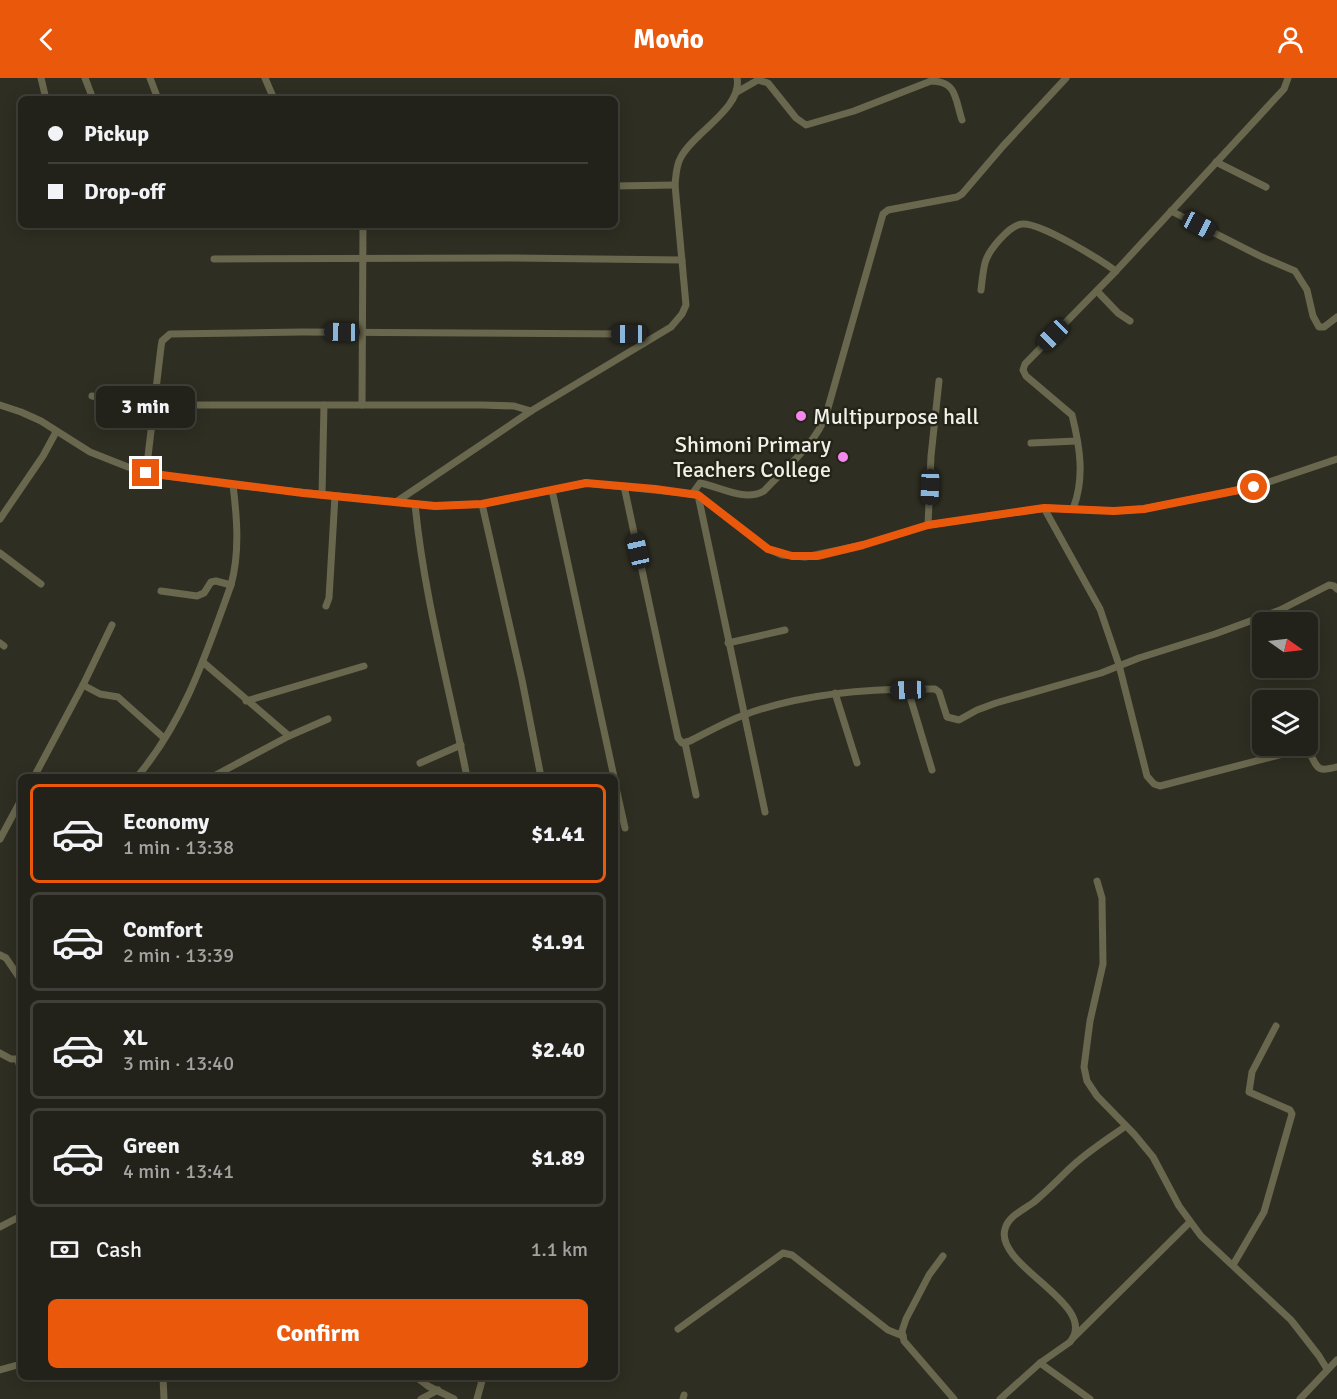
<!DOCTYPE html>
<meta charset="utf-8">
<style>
:root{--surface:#23221a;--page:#2f2f27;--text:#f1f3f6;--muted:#a3a4a2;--line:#403f39;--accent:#ea580c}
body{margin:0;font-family:Signika,sans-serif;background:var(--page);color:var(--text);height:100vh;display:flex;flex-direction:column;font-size:22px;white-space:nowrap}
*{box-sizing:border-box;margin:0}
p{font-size:20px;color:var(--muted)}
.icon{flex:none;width:33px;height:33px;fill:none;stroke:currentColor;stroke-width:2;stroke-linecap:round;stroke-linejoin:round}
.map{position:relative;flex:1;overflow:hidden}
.side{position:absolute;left:18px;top:696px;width:600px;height:606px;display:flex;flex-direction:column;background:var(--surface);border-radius:9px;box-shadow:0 3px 15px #0003,0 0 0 2px var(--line)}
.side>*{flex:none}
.top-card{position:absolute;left:18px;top:18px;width:600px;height:132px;border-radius:9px;box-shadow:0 3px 15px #0003,0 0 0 2px var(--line);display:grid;align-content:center;height:132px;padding:0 30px;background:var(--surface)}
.needle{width:39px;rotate:104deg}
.buttons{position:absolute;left:1252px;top:534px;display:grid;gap:12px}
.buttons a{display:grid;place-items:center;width:66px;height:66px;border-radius:9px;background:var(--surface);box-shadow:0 3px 15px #0003,0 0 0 2px var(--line);font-size:30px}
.end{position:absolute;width:27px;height:27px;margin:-14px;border:8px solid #ea580c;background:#fff;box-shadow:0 0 0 3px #fff}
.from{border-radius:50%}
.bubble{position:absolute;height:42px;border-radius:9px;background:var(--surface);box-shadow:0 3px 15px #0003,0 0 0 2px var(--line);font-size:20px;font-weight:700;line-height:42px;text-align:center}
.car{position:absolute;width:18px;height:36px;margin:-18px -9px;border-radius:8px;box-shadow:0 0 4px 2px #0007;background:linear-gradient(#222 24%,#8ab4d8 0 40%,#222 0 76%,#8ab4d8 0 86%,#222 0)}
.top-card b{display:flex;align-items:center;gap:21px;height:57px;font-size:22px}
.top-card b+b{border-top:2px solid var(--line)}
.top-card i{width:15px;height:15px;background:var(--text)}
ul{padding:10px 0 0;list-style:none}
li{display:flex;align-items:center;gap:18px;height:99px;margin:0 12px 9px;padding:0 18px;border:3px solid var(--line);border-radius:9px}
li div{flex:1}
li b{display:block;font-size:22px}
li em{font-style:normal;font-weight:700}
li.current{border-color:var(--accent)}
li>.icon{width:54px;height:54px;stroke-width:1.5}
.pay{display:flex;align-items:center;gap:15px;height:66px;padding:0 30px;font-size:22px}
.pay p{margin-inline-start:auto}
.button{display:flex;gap:12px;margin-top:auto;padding:12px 30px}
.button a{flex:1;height:69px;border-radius:9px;background:var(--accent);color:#fff;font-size:24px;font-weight:700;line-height:69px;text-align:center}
header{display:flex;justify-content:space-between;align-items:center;height:78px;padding:0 30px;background:var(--accent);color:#fff;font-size:27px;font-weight:700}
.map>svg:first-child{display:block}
</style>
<header><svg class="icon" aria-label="back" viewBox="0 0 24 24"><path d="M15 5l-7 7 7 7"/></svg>Movio<svg class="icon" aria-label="person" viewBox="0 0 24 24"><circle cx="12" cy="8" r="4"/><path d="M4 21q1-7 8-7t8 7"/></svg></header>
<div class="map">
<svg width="1337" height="1321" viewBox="0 0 1337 1321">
<rect width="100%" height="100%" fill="#2f2e22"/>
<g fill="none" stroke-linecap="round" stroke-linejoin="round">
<g stroke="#69674d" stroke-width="7">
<polyline points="41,0 46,21"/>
<polyline points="85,0 93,21"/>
<polyline points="150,0 158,21"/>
<polyline points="265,0 274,21"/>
<path d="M 737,14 L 758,2 L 768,5 L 796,40 L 806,47 L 854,33 L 931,3 C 957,3 955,21 962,42"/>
<polyline points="1216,84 1266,109"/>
<polyline points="615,108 675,107"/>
<polyline points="1171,133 1262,179 1295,193 1307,212 1313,238 1319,249 1324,249 1337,239"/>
<polyline points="214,181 513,180 682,182"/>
<path d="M 981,212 C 982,203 983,193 985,185 C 988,173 1009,147 1022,146 C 1040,144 1099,181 1116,193"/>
<polyline points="1097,213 1118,235 1130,243"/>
<polyline points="92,318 134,325 153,331 164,327 482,327 514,328 531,333"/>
<polyline points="0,327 21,334 41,343 90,374 128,389 146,395 233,407 435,428 482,426 586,405 683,415 698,417 768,471 782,477 805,479 863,467 928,447 1032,432 1048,430 1114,433 1144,431 1254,409 1337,381"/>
<polyline points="362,327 363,147"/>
<polyline points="1031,365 1077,363"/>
<polyline points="146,395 161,269 162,263 170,256 301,254 629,256 644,265"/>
<path d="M 624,408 L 678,660 L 682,665 L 690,663 C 708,654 725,644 744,637 C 802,615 873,610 935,611 L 939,614 L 947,639 L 959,642 L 977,632 L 996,625 L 1101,595 L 1139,580 L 1215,556 L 1280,532 L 1329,507 L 1334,508 L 1337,511"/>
<polyline points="552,412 614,699"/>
<path d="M 692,416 L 700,405 C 721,409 744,424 764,413 C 785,390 815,367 826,337 L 883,136 L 888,132 L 957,119 L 962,116 L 1003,68 L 1066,0"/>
<polyline points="322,417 324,327"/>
<polyline points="698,417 765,734"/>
<path d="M 396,424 L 531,333 L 671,249 L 682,236 L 686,227 L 675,107 C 676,97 676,87 681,79 C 693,55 743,30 737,0"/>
<path d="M 415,426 C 424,519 449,608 467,699"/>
<polyline points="482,426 522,602 541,699"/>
<path d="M 1044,430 L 1100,531 L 1119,587 L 1147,698 L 1154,706 L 1160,708 L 1302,671 L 1308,672 C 1318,689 1315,695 1337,689"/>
<path d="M 1073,431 C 1085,400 1080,369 1072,337 L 1026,298 L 1023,292 L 1025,286 L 1116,193 L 1284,11 L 1288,0"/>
<polyline points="0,441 43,378 56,354"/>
<polyline points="928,447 931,378 939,303"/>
<polyline points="0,475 41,506"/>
<polyline points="161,513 197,518 204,515 211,504 216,503 231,507"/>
<polyline points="326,528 329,520 335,418"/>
<polyline points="0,565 4,568"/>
<polyline points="728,565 785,552"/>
<polyline points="204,585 289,658 328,641"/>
<polyline points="83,607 100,616 118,619 164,660"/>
<polyline points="908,612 932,692"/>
<polyline points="835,615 857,685"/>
<polyline points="246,623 364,588"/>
<polyline points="685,665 696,717"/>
<polyline points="420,685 461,667"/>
<polyline points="34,699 83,607 112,547"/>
<path d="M 137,699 C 185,642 206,576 231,507 C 240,474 237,440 233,407"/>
<polyline points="212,699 289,658"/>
<polyline points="615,705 625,750"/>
<polyline points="0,761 21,722"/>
<polyline points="1097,803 1102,820 1103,886 1090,943 1084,989 1087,1003 1097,1018 1134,1056 1153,1079 1179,1128 1201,1158 1291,1242 1319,1278 1327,1291"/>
<polyline points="0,877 6,880 21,902"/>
<polyline points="0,975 11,981 21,981"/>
<polyline points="18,982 21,994"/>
<polyline points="0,1149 21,1138"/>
<polyline points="943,1178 929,1197 906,1241 902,1253 904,1263 954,1321"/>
<polyline points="1233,1187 1264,1134 1292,1036 1290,1032 1249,1014 1252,994 1276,948"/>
<polyline points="678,1251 783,1175 792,1177 888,1252 903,1258"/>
<polyline points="1073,1260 1190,1144"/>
<polyline points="1040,1285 1090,1321"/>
<polyline points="0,1292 21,1286"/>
<polyline points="163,1299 164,1321"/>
<polyline points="416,1299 428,1308 454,1321"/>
<polyline points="421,1321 438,1312"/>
<polyline points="477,1321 483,1299"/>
<polyline points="683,1321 684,1317"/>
<path d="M 1000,1321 L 1040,1285 L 1070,1264 C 1101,1227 994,1188 1005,1151 C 1008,1138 1025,1131 1034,1124 C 1046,1114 1057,1103 1068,1092 C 1085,1075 1106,1062 1126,1048"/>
<polyline points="1300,1321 1337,1282"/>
</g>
</g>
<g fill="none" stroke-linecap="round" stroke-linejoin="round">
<polyline stroke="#ea580c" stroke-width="8" points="146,395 303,415 435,428 482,426 586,405 655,411 698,417 768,471 792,478 817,478 863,467 928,447 1044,430 1114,433 1144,431 1254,409"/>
</g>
<g fill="#f688ed" stroke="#252418" stroke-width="2">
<circle cx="801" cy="338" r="6"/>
<circle cx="843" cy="379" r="6"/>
</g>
<g text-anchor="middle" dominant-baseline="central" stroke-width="5" stroke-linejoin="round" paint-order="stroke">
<g font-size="22" fill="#f1f1e9" stroke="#252418" text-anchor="start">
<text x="813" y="338">Multipurpose hall</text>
<text x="831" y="366" text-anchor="end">Shimoni Primary<tspan x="831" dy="25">Teachers College</tspan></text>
</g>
</g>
</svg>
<div class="buttons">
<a><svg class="needle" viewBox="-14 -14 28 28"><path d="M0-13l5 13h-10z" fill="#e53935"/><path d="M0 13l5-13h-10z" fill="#a3a4a2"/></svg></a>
<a><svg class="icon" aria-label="layers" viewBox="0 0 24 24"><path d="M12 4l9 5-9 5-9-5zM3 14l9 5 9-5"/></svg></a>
</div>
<i class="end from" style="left:1254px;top:409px"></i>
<i class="end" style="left:146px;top:395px"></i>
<div class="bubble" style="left:96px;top:308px;width:99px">3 min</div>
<i class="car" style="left:1199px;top:147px;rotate:118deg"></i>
<i class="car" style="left:342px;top:254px;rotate:271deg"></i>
<i class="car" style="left:629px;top:256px;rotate:270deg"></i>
<i class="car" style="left:1053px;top:257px;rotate:225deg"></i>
<i class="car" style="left:930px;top:409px;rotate:182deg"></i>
<i class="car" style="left:638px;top:473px;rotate:347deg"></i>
<i class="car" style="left:908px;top:612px;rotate:268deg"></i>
<div class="top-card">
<b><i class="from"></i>Pickup</b>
<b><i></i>Drop-off</b>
</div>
<section class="side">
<ul>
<li class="current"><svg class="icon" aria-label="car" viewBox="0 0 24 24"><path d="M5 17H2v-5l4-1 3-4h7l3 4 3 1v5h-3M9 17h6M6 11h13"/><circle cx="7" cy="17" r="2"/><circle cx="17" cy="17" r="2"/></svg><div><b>Economy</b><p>1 min · 13:38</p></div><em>$1.41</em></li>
<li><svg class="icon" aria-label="car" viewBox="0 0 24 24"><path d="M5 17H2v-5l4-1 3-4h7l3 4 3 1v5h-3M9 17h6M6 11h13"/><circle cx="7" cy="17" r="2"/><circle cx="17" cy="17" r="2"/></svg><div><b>Comfort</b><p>2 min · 13:39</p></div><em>$1.91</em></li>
<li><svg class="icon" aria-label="car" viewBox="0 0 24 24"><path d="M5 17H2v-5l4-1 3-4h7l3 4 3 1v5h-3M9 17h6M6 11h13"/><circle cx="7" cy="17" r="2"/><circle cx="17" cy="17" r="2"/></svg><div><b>XL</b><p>3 min · 13:40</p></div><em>$2.40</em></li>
<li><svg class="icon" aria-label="car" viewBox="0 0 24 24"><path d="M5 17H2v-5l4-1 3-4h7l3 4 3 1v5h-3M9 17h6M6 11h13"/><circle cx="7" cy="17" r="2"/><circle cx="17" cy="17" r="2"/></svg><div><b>Green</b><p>4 min · 13:41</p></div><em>$1.89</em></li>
</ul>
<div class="pay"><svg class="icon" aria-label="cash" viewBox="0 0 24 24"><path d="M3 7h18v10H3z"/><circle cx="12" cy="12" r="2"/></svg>Cash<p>1.1 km</p></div>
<div class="button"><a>Confirm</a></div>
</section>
</div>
